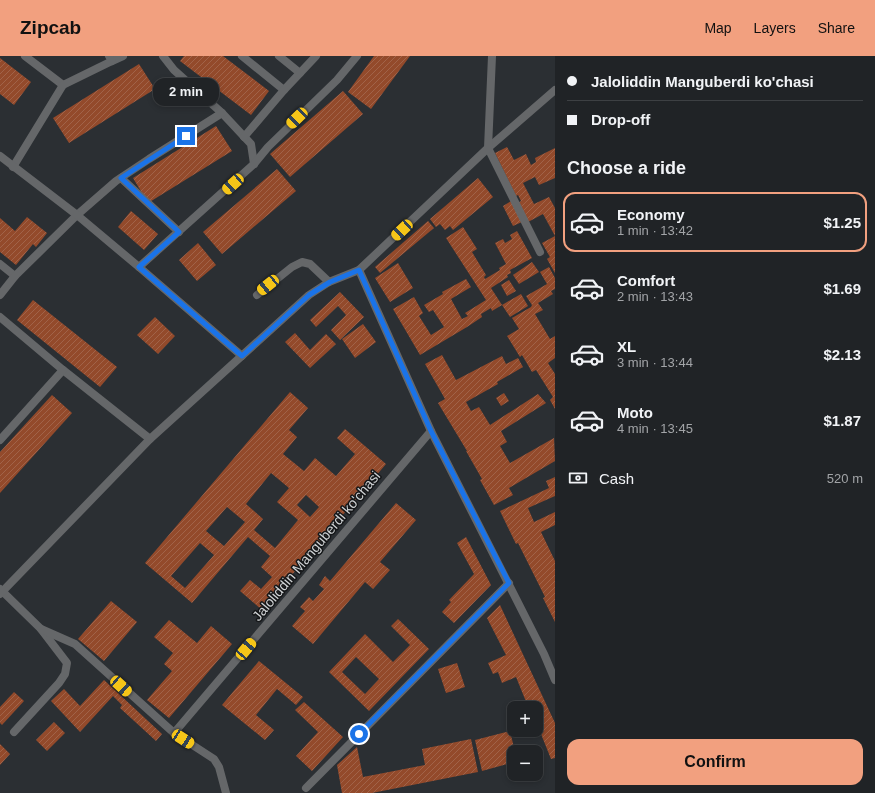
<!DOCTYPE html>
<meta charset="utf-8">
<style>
:root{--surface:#202326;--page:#282b2e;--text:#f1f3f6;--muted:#a2a4a7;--line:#3d4043;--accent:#f2a07f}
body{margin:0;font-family:Arial,sans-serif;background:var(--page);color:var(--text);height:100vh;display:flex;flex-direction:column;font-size:15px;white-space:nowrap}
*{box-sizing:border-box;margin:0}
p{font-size:13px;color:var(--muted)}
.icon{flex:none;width:22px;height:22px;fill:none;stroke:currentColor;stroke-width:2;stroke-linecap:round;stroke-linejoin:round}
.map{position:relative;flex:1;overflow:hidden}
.side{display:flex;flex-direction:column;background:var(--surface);width:320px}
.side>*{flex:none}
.guide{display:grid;align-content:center;height:88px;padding:0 12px;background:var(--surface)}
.buttons{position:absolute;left:507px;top:645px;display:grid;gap:8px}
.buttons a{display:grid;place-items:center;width:36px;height:36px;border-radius:8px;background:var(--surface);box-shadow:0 2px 6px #0003,0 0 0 1px var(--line);font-size:20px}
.end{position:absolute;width:18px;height:18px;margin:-9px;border:5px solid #1a73e8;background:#fff;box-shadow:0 0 0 2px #fff}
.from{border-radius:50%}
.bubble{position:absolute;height:28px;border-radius:12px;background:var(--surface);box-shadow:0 2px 6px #0003,0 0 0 1px var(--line);font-size:13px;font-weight:700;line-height:28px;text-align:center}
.car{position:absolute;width:12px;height:24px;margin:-12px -6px;border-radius:5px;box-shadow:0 0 3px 1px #0007;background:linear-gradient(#f5c518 24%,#345 0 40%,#f5c518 0 76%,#345 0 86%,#f5c518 0)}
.guide b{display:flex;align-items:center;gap:14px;height:38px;font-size:15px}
.guide b+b{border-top:1px solid var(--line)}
.guide i{width:10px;height:10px;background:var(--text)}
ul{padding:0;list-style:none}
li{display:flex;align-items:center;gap:12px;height:60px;margin:0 8px 6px;padding:0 4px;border:2px solid transparent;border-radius:12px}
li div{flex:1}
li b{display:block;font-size:15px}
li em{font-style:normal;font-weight:700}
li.current{border-color:var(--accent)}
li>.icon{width:36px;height:36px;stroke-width:1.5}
h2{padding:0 12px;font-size:18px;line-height:48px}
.pay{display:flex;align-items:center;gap:10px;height:44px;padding:0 12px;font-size:15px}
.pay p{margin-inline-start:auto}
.cta{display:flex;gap:8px;margin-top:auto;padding:8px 12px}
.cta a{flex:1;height:46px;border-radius:12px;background:var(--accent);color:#111;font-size:16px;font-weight:700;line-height:46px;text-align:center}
header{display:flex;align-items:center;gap:24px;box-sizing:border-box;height:56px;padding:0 20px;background:var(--accent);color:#111}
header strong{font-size:19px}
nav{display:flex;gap:22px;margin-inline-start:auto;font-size:14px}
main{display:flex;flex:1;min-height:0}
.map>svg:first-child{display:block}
</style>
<header>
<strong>Zipcab</strong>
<nav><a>Map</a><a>Layers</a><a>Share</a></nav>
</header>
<main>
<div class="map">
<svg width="555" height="737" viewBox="0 0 555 737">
<defs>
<pattern id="building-hatch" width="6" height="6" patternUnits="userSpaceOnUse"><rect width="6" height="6" fill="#934a2b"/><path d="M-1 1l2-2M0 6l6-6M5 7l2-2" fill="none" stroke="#a16349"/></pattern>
</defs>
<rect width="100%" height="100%" fill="#2b2f33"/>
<g fill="url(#building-hatch)" fill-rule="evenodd">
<polygon points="184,0 223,0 269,35 251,59 180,5"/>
<polygon points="374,0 410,0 371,53 348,36"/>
<polygon points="0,2 31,26 14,49 0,38"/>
<polygon points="139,8 155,33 69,87 53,62"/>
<polygon points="343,35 363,58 290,121 270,98"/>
<polygon points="216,70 232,95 148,147 133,122"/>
<polygon points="507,91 514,104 526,98 531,109 536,106 535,102 555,92 555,122 539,129 535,121 523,127 534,148 549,141 555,152 555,217 547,203 550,201 542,187 555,180 543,158 528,166 518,147 521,145 518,139 516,140 495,97"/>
<polygon points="277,113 296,135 222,198 203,176"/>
<polygon points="478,122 493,141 453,174 450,170 445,174 440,168 436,171 430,163"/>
<polygon points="511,145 522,166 513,170 503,150"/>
<polygon points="131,155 158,178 144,194 118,171"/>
<polygon points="27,161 47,177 36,191 33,188 16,209 0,196 0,162 15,175"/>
<polygon points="428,165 434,172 380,217 375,211"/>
<polygon points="463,171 477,193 472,196 486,219 484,221 485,223 500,214 499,212 506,208 495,187 503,183 505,187 512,183 510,179 517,175 532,202 510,214 511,217 507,219 508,221 491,232 502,249 492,255 491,252 481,258 482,261 467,271 420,299 393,253 414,241 423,257 419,260 431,279 444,271 433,254 429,256 424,249 443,238 442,236 466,223 471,231 451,243 462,263 468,260 465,257 486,244 446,182"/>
<polygon points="198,187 216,209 197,225 179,204"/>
<polygon points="532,206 539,216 519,228 513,219"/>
<polygon points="398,207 413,232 390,246 375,222"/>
<polygon points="549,211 555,222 555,233 551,235 553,238 538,247 543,254 535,258 550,283 555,280 555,302 548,307 555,318 555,353 550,344 553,341 536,314 532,316 522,299 520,301 507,280 519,273 512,262 531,251 532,249 526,240 547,228 540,216"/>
<polygon points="509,224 516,235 507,240 501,229"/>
<polygon points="340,236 364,261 340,284 331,274 346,259 338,250 316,271 310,264"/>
<polygon points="521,238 528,250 510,261 502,249"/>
<polygon points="33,244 117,311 100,331 17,264"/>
<polygon points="155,261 175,280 158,298 137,279"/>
<polygon points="363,268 376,286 355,302 342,283"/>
<polygon points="295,277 310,294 326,278 336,288 310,312 285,286"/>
<polygon points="442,299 456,324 502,300 506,308 518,302 523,311 497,326 498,328 466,346 471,355 479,351 490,369 538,338 546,347 501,375 507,386 500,390 510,407 554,382 555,405 509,432 513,439 494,449 480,424 482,423 466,395 467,395 438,347 445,343 425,308"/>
<path d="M 290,336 L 308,352 L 289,374 L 297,381 L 283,398 L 304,415 L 315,402 L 336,420 L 355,398 L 337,382 L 345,373 L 386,408 L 262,554 L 240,535 L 250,524 L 261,533 L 272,521 L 261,511 L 270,500 L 248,481 L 192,547 L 145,507 ZM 271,417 L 289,432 L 277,446 L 298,464 L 275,492 L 254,474 L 263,463 L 246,448 ZM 306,439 L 319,451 L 310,461 L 297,449 ZM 227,451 L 245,466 L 224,490 L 206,475 ZM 200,487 L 214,499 L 185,532 L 171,520 Z"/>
<polygon points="504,337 509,345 501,350 496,342"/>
<polygon points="52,339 72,357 0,437 0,396"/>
<polygon points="555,421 555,440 528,452 534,466 555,456 555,469 541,476 555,505 555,566 543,542 545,541 518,487 516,488 500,455 549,432 546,425"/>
<polygon points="396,447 416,464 380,506 390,514 373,533 365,526 313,588 292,570 305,555 300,551 309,541 313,545 324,533 319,529 325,520 330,525"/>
<polygon points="466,481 491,529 454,567 442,556 451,546 449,544 474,518 457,487"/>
<polygon points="111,545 137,566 104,605 78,583"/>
<polygon points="500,549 555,667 555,702 551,703 541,678 537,680 532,679 528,675 528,674 536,674 536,652 518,652 527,648 516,621 502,627 498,616 493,618 488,607 506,599 487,562"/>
<path d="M 398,563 L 429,593 L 369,655 L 329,616 L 365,578 L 393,606 L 410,589 L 391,570 ZM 356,601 L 379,623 L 365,638 L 342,616 Z"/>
<polygon points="169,564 197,587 211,570 232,588 169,662 147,644 172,615 164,608 173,597 154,581"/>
<polygon points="259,605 303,641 296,649 277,633 256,659 274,674 265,684 222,649"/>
<polygon points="457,607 465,631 446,637 438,613"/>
<polygon points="104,624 162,678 156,685 120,652 122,649 113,640 80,676 51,645 64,633 80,650"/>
<polygon points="14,636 24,645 2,669 0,667 0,651"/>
<polygon points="304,646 343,681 312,715 296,700 318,676 295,654"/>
<polygon points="514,654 514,675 506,657"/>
<polygon points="54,666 65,677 47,695 36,684"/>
<polygon points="510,675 515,696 514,696 514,706 482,715 475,684"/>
<polygon points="471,683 478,716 372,737 342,737 337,709 357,691 363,721 425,709 422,693"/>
<polygon points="0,688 10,698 0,709"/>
</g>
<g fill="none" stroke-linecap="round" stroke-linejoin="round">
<g stroke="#656769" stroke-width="8">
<polyline points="25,0 63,29"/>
<polyline points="163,0 174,14 222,57 251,88 254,108"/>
<polyline points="242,0 284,34"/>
<polyline points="279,0 300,17"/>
<polyline points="112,5 123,0"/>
<polyline points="244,81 284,34 316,0"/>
<polyline points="13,111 63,29 112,5 109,0"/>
<polyline points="121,122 179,176"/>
<polyline points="0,208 15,220"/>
<polyline points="139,211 254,108 268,91 337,24 357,0"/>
<polyline points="0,239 15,220 77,159 116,125 149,103 222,57"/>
<polyline points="257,239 292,211 302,206 310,208 329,226"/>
<polyline points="0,261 63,314 150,383"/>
<polyline points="0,384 63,314"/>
<polyline points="14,676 59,627 65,618 67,607 41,573"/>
<polyline points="174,677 214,703 219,711 226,737"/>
</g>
<g stroke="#656769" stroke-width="8">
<polyline points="0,100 77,159 139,211 242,300"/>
<polyline points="540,196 488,92 555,34"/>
<polyline points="359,214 431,375 544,598 555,624"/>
<polyline points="0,533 41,573 75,588 174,677 431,375"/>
<polyline points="0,538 150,383 309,239 329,226 359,214 488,92 492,0"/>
<polyline points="306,732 509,527"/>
</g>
</g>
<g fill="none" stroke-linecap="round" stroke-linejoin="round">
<polyline stroke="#1a73e8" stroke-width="5" points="186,80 121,122 179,176 139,211 242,300 309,239 330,226 359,214 431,375 509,527 359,678"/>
</g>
<g text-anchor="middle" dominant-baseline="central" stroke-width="3" stroke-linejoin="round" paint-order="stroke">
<g font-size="14" fill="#d0d3d5" stroke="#151719">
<text transform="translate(316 490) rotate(-50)">Jaloliddin Manguberdi ko'chasi</text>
</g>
</g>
</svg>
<div class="buttons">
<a>+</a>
<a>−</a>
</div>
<i class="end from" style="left:359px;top:678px"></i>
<i class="end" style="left:186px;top:80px"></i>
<div class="bubble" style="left:153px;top:22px;width:66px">2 min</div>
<i class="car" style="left:297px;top:62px;rotate:226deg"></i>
<i class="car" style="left:233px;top:128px;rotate:228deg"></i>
<i class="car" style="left:402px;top:174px;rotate:227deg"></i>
<i class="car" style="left:268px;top:229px;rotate:231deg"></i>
<i class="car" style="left:246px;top:593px;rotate:40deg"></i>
<i class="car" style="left:121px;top:630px;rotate:132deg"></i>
<i class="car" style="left:183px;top:683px;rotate:123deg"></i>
</div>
<section class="side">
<div class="guide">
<b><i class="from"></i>Jaloliddin Manguberdi ko'chasi</b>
<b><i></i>Drop-off</b>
</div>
<h2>Choose a ride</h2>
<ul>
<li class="current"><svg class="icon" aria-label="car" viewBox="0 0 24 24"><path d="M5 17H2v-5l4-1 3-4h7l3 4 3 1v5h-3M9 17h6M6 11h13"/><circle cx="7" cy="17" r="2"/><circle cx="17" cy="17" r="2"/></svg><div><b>Economy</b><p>1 min · 13:42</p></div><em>$1.25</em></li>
<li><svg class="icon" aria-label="car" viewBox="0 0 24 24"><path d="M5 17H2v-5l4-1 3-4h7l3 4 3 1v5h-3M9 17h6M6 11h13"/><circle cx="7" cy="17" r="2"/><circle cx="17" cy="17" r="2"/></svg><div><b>Comfort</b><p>2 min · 13:43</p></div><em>$1.69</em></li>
<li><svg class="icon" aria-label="car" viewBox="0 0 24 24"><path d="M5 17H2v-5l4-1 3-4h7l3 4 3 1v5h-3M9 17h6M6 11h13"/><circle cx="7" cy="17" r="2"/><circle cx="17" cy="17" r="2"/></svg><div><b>XL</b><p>3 min · 13:44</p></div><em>$2.13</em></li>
<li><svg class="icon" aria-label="car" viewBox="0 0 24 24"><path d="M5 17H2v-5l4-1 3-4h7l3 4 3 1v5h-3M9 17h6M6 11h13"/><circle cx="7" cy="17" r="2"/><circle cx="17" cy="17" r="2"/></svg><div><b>Moto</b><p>4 min · 13:45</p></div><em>$1.87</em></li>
</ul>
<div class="pay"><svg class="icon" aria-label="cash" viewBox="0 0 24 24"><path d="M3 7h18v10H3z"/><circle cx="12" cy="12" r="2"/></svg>Cash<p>520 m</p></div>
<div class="cta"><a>Confirm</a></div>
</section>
</main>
